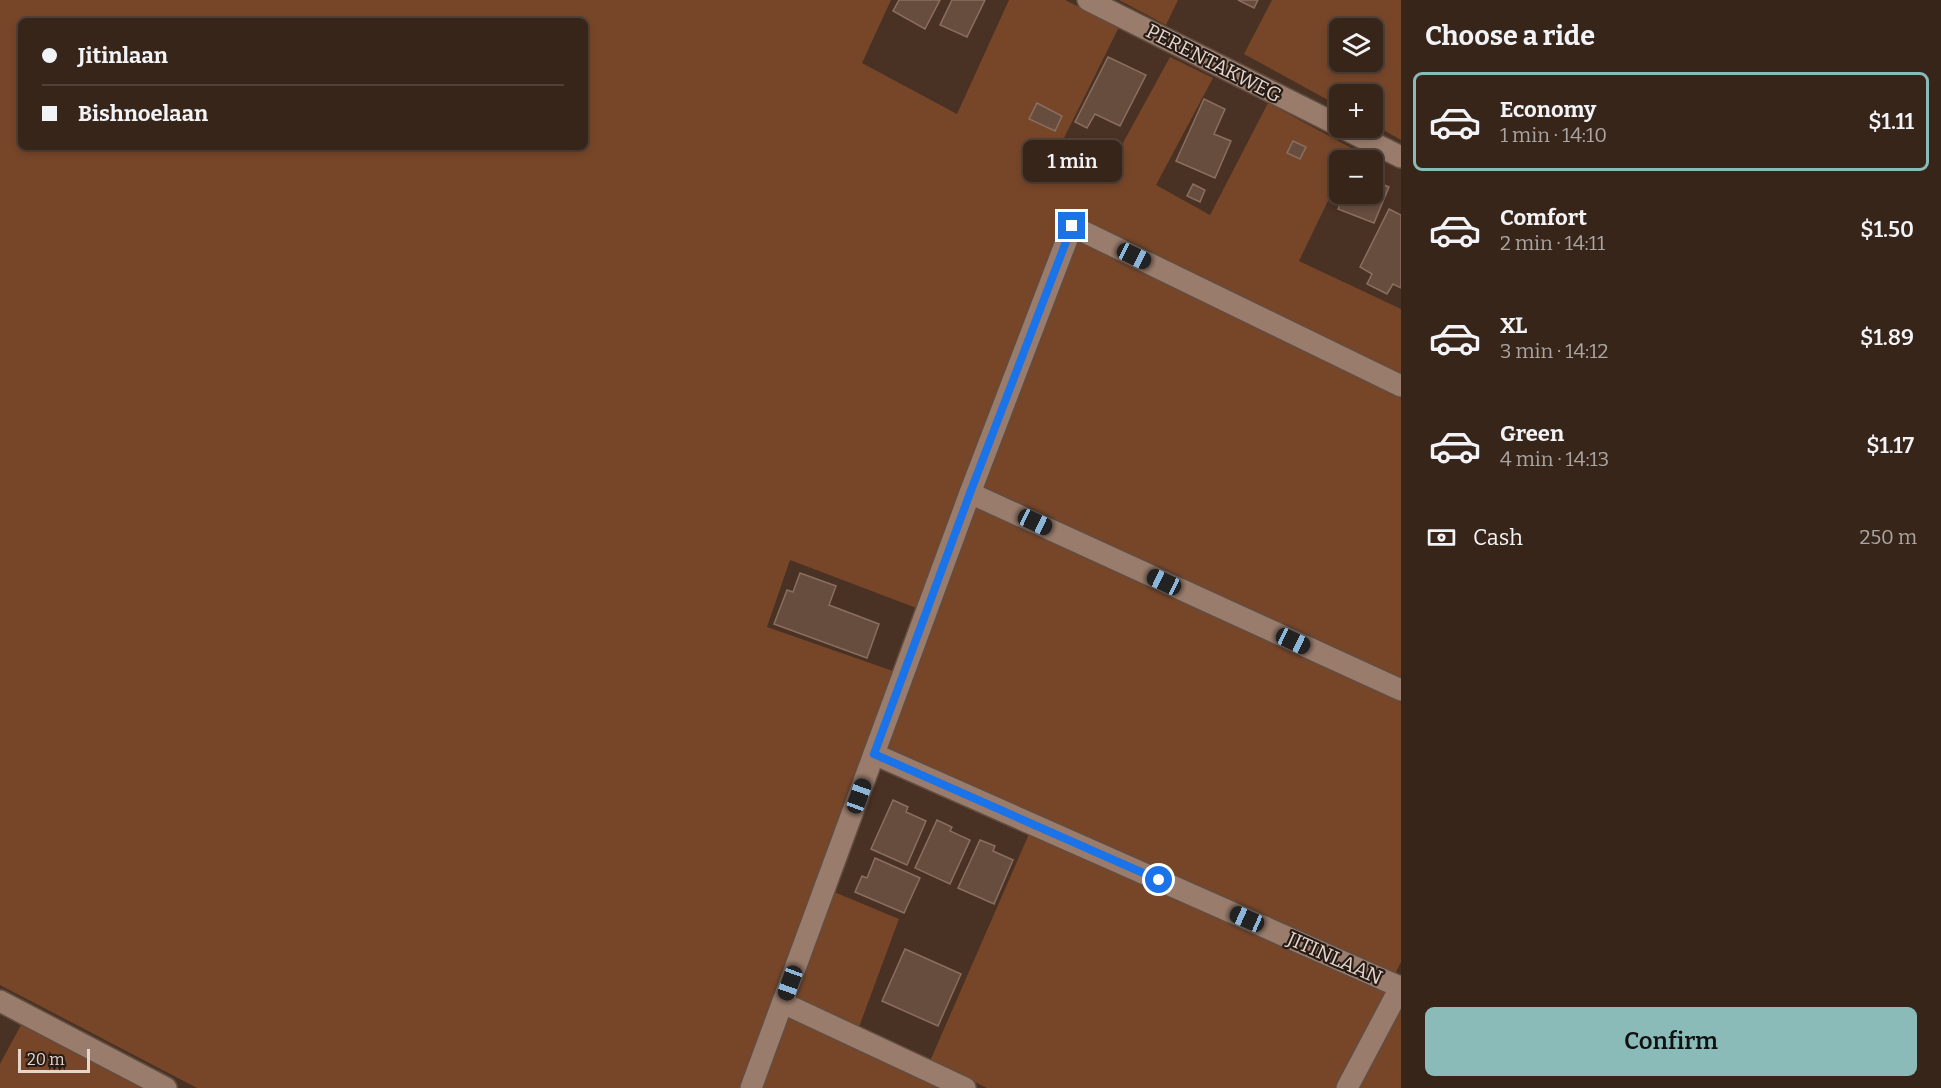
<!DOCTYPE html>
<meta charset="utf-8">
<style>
:root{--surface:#37251a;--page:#3e2d23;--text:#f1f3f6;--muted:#aaa5a2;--line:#514239;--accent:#8bbbb9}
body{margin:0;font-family:Bitter,serif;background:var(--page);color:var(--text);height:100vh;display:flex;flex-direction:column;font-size:22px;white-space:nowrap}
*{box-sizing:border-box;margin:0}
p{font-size:20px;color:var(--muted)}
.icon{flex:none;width:33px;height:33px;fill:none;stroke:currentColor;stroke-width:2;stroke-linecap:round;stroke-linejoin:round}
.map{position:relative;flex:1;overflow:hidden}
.sheet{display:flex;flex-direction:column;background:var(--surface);width:540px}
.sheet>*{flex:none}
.hud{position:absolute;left:18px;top:18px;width:570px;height:132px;border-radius:9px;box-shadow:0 3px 9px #0003,0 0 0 2px var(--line);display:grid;align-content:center;height:132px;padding:0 24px;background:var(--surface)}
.buttons{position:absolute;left:1329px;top:18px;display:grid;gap:12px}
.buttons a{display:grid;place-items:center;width:54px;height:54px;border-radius:9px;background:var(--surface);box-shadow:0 3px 9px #0003,0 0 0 2px var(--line);font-size:30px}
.scale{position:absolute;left:18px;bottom:15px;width:72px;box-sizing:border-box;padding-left:6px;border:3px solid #e5d5cd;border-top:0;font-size:16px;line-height:21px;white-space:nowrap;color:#e5d5cd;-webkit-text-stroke:4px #271c15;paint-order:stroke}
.end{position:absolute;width:27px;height:27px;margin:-14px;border:8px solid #1a73e8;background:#fff;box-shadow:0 0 0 3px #fff}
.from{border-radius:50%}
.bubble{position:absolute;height:42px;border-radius:9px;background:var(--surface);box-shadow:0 3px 9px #0003,0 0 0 2px var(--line);font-size:20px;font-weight:600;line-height:42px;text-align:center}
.car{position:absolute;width:18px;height:36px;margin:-18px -9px;border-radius:8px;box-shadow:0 0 4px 2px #0007;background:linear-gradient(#222 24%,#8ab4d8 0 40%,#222 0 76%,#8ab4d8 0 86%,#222 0)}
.hud b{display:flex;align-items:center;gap:21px;height:57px;font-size:22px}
.hud b+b{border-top:2px solid var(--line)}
.hud i{width:15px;height:15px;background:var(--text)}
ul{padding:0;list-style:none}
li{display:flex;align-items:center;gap:18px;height:99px;margin:0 12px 9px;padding:0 12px;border:3px solid transparent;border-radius:9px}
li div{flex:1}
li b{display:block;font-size:22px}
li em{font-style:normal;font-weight:600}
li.on{border-color:var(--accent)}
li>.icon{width:54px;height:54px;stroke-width:1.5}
h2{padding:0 24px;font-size:27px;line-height:72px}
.pay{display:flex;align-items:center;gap:15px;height:66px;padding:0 24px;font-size:22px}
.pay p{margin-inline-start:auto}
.button{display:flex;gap:12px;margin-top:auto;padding:12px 24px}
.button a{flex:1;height:69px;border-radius:9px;background:var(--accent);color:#111;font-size:24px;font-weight:600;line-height:69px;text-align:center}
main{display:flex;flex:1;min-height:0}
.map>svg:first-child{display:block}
</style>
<main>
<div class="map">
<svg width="1401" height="1088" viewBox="0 0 1401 1088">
<rect width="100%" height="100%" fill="#493123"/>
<g fill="#774629" fill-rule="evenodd">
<path d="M 0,0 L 891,0 L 862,63 L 957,114 L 1009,0 L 1065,0 L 1119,27 L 1058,150 L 1087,167 L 1107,172 L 1170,57 L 1213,78 L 1156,185 L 1210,215 L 1268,103 L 1353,149 L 1348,160 L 1340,160 L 1339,178 L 1299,261 L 1401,309 L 1401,376 L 1069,214 L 919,609 L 790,560 L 767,627 L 893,671 L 740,1088 L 197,1088 L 0,985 ZM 21,21 L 585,21 L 585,147 L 21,147 Z"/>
<polygon points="1119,0 1178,0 1166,25"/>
<path d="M 1272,0 L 1401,0 L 1401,140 L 1373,124 L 1372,94 L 1340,94 L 1339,106 L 1244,54 ZM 1340,28 L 1372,28 L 1372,62 L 1340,62 Z"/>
<polygon points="1076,237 1401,394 1401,681 978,487"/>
<polygon points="974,503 1401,702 1401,962 1394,976 885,747"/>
<polygon points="1029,834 1387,993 1338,1088 987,1088 930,1061"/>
<polygon points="834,892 899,919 859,1027 794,999"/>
<polygon points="1401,1001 1401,1088 1355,1088"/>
<polygon points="785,1015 946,1088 759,1088"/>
<polygon points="21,1025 142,1088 0,1088 0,1064"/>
</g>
<g fill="#674d3e" stroke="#8a6e5f" stroke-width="1.5">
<polygon points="899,0 940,0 925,29 893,11"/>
<polygon points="952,0 985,0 967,37 940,25"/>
<polygon points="1238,0 1258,0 1254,8"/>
<polygon points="1108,57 1146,75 1120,126 1095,114 1087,128 1075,122"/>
<polygon points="1204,99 1225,109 1214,134 1231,141 1215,178 1176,161"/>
<polygon points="1037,103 1062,116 1055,131 1029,119"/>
<polygon points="1293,141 1306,147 1300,159 1287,153"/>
<polygon points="1372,180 1389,187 1374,223 1338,209 1344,194 1372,194"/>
<polygon points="1193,184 1205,190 1200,202 1187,196"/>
<polygon points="1389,209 1401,215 1401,288 1393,284 1387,294 1367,284 1372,274 1360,267"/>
<polygon points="800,573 836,586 829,605 879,624 867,658 774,624 787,590 793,592"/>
<polygon points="893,800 908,807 906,812 926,821 907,865 871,849"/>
<polygon points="937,820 952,827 950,831 970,840 950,884 915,868"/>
<polygon points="980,840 995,846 993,851 1013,860 994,904 958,888"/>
<polygon points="875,858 920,878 904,913 855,892 862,876 867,878"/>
<polygon points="905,949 961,974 938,1026 882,1001"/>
</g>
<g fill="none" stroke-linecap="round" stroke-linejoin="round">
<g stroke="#624d41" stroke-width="24">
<g id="street">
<polyline points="1088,0 1340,126"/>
<polyline points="1343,128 1401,157"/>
<polyline points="970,493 1401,690"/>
<polyline points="874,754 1400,987"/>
<polyline points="0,1001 166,1088"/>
<polyline points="783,1003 965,1088"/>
<polyline points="751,1088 970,493 1072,226 1401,386"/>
<polyline points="1347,1088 1401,986"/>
</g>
</g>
<use href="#street" stroke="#997c6c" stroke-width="21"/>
</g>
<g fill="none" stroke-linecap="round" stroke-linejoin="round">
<polyline stroke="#1a73e8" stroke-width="8" points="1072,226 970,493 874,754 1159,880"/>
</g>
<g text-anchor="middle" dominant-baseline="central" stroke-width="4.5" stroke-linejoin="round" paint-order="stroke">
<g font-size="20" fill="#e5d5cd" stroke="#271c15">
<text transform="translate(1214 63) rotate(27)">PERENTAKWEG</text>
<text transform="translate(1335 958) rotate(24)">JITINLAAN</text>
</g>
</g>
</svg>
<div class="buttons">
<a><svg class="icon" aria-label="layers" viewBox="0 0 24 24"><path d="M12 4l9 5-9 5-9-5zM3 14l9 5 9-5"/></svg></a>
<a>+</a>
<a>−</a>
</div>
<div class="scale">20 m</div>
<i class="end from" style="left:1159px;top:880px"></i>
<i class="end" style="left:1072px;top:226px"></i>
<div class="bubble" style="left:1023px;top:140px;width:99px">1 min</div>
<i class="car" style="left:1134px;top:256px;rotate:116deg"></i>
<i class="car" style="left:1035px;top:522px;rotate:115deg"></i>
<i class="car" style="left:1164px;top:582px;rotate:295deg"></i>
<i class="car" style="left:1293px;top:641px;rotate:115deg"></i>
<i class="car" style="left:859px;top:796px;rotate:20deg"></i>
<i class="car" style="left:1247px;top:919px;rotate:294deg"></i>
<i class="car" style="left:790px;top:983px;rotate:200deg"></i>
<div class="hud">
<b><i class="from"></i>Jitinlaan</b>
<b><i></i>Bishnoelaan</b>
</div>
</div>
<section class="sheet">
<h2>Choose a ride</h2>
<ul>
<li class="on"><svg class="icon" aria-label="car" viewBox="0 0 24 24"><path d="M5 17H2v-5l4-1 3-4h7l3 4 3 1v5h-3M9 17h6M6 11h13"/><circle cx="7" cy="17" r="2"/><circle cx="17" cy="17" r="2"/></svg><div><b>Economy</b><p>1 min · 14:10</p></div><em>$1.11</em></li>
<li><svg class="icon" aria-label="car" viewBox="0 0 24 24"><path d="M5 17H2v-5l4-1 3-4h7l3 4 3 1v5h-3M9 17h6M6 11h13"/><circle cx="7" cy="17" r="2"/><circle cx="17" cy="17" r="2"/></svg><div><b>Comfort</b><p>2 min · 14:11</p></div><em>$1.50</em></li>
<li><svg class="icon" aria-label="car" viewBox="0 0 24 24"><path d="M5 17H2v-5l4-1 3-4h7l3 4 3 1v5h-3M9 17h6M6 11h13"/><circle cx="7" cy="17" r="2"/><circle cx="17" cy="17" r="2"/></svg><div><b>XL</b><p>3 min · 14:12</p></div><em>$1.89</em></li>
<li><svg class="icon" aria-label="car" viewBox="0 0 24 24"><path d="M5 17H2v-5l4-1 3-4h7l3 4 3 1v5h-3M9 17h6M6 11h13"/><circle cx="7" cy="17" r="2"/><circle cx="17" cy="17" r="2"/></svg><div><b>Green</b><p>4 min · 14:13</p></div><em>$1.17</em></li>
</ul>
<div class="pay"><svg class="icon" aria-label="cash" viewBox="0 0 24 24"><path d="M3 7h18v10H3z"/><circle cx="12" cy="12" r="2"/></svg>Cash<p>250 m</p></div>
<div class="button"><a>Confirm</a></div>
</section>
</main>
